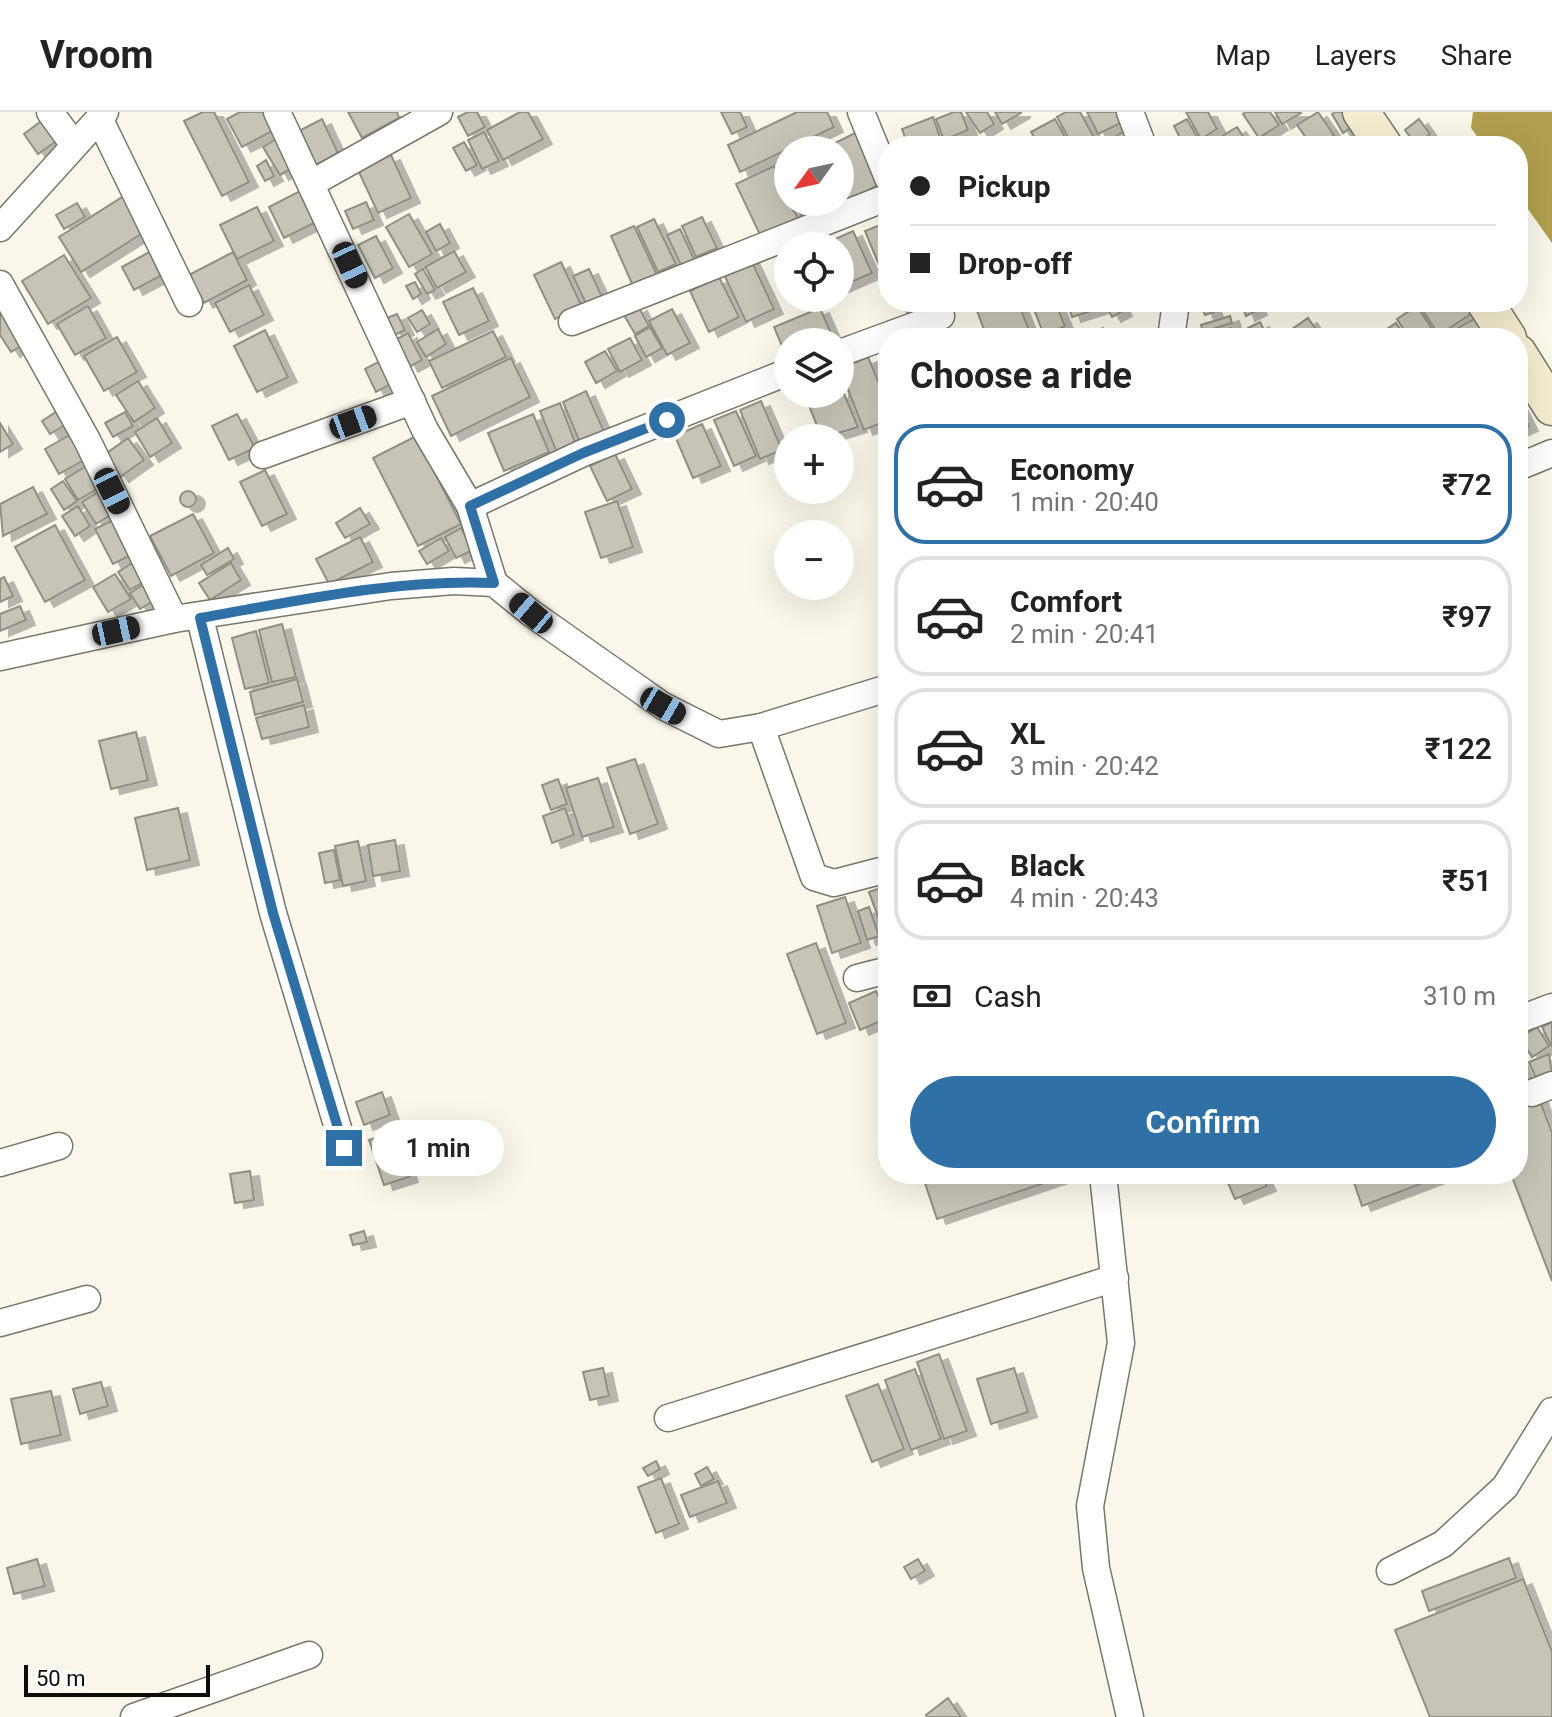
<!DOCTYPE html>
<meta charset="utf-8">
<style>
:root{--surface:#fff;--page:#f2f2f2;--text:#222;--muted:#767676;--line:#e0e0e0;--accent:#2f70a6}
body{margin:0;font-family:Roboto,sans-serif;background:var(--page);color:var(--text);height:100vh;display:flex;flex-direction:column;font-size:30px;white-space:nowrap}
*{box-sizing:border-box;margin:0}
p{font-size:26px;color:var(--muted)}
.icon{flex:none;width:44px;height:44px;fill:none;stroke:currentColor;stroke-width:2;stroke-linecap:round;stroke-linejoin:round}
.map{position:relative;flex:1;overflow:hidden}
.panel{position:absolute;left:878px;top:216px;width:650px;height:856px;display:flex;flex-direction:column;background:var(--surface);border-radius:32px;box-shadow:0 8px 32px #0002}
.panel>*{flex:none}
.banner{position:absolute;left:878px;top:24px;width:650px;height:176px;border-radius:32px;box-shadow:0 8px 32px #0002;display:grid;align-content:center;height:176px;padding:0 32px;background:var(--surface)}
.needle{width:52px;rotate:237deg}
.controls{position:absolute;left:774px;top:24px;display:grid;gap:16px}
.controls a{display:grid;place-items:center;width:80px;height:80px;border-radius:50%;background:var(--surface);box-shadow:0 8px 32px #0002;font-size:40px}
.scale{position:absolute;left:24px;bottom:20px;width:186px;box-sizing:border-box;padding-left:8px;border:4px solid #0e0d08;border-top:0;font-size:22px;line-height:28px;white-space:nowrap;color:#0e0d08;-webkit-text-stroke:6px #fff;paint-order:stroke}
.end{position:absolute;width:36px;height:36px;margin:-18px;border:10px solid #2f70a6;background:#fff;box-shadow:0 0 0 4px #fff}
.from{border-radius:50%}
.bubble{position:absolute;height:56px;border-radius:28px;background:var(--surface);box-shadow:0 8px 32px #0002;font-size:26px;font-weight:600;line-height:56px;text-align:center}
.car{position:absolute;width:24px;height:48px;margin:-24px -12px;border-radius:10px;box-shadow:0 0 6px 2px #0007;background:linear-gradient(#222 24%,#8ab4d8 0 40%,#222 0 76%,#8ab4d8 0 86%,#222 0)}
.banner b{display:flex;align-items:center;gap:28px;height:76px;font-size:30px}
.banner b+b{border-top:2px solid var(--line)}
.banner i{width:20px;height:20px;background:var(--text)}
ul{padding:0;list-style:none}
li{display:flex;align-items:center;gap:24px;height:120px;margin:0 16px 12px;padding:0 16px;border:4px solid var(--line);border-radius:32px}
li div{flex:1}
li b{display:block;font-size:30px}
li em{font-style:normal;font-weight:600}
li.current{border-color:var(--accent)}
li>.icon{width:72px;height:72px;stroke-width:1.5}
h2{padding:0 32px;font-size:36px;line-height:96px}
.pay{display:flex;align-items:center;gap:20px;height:88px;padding:0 32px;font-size:30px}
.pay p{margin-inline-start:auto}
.primary-button{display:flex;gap:16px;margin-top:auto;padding:16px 32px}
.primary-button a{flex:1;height:92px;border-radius:48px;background:var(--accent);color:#fff;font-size:32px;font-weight:600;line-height:92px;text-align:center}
header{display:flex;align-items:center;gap:48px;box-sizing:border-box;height:112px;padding:0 40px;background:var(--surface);border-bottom:2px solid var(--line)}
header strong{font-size:38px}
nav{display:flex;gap:44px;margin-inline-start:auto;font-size:28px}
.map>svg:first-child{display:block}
</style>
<header>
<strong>Vroom</strong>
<nav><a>Map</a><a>Layers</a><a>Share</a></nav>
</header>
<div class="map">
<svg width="1552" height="1605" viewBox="0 0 1552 1605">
<defs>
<filter id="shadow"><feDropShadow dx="9" dy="5" stdDeviation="0" flood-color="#0004"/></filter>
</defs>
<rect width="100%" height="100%" fill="#faf7ea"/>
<polygon fill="#b19f4f" points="1473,0 1552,0 1552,131 1518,83 1518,34 1484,34 1471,16"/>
<g fill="#c7c4b7" stroke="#918f83" stroke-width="2" filter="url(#shadow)">
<polygon points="203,0 214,0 249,70 222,84 184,9"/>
<polygon points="240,0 269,0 278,16 242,35 227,7"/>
<polygon points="348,0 397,0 399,6 362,26"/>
<polygon points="468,0 477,0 485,15 468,24 458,5"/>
<polygon points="520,0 528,0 543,27 503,48 487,18"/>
<polygon points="721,0 740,0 747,15 732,22"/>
<polygon points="797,0 827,0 834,15 740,60 728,33"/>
<polygon points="954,0 961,0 968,18 944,28 936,7"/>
<polygon points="966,0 987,0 994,12 980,21"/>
<polygon points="995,0 1021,0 1021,1 1002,12"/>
<polygon points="1066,0 1080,0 1095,27 1073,34 1057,5"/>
<polygon points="1087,0 1121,0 1125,9 1098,22"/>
<polygon points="1186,0 1208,0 1217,17 1201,27"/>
<polygon points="1246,0 1270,0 1279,13 1259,26 1243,2"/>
<polygon points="1275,0 1300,0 1301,1 1282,12"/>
<polygon points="1318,0 1334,23 1319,34 1312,34 1297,13"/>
<polygon points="1335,0 1344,0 1352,15 1343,21 1332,2"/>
<polygon points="933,5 940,26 908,34 902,17"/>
<polygon points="44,7 58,28 38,42 24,22"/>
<polygon points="322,7 338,41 316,53 299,19"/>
<polygon points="1055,7 1070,34 1039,34 1031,20"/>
<polygon points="1187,7 1198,27 1184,34 1174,14"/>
<polygon points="1419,7 1430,22 1416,33 1405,18"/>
<polygon points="1237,15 1246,29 1238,34 1224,34 1219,26"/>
<polygon points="1128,17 1138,34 1108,34 1106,30"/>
<polygon points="484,20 499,49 482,57 468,28"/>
<polygon points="857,20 881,72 849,88 840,68 840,38 825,36"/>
<polygon points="281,24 298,52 280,63 263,35"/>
<polygon points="968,25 971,34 947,34 946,32"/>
<polygon points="464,30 477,53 466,59 453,36"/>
<polygon points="391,43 411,86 378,101 358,58"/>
<polygon points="266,48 274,64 265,69 257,54"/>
<polygon points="788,50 788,75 778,54"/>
<polygon points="774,54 788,90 800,109 762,127 736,72"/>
<polygon points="302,78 318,109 284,126 269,95"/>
<polygon points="124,84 146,119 81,160 59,125"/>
<polygon points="366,90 374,108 353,117 345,99"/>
<polygon points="795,90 814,90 818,99 803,107"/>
<polygon points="77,91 85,105 64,117 56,103"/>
<polygon points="257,95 274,129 237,147 220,113"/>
<polygon points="409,102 432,142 409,155 386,115"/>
<polygon points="702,105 717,136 696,145 682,114"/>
<polygon points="654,107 676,152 658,160 637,115"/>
<polygon points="888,110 888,156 881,158 865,119"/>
<polygon points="440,112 450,131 436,139 426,120"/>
<polygon points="634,114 657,163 633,174 611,124"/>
<polygon points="680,117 694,147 681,153 667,123"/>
<polygon points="853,119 872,161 840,175 840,134 820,134"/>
<polygon points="376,124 393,156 375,166 358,133"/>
<polygon points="153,138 166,161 134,178 122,155"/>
<polygon points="454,139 466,160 437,176 425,155"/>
<polygon points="233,140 247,168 204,191 189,163"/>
<polygon points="64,143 91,186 48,212 22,169"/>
<polygon points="750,146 774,197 746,210 722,158"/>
<polygon points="561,150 582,195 555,207 534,163"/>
<polygon points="423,157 435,178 427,182 415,162"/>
<polygon points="589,157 604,189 588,196 573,164"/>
<polygon points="719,165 739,205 709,220 690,179"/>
<polygon points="415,170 421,182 413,187 406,174"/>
<polygon points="249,173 264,203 230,220 215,191"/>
<polygon points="473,176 489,209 459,223 443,190"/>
<polygon points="0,189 26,231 11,240 0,223"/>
<polygon points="902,190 926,190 927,193 907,201"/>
<polygon points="983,190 1018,190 1032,226 987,226 975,193"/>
<polygon points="1031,190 1055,190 1065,214 1044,223"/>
<polygon points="1067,190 1098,190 1100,196 1072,205"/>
<polygon points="1104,190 1118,190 1123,199 1112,205"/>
<polygon points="1200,190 1210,190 1214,200 1205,203"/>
<polygon points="1254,190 1258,198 1246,204 1241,191"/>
<polygon points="1417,190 1463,190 1471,202 1439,223"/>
<polygon points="88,194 106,226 75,243 57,212"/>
<polygon points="638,194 649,214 635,222 624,203"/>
<polygon points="1417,194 1434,220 1425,226 1409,226 1397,207"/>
<polygon points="820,196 835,230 788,230 788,248 774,215"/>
<polygon points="672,197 690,231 667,243 649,209"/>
<polygon points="422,198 430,212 417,220 408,206"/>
<polygon points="397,202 405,218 395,223 387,206"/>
<polygon points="1230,204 1232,211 1203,220 1201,213"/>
<polygon points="1308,206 1322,226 1288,226 1285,222"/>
<polygon points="1476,206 1482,217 1467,226 1456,226 1453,219"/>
<polygon points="1260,210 1268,226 1253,226 1248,216"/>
<polygon points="1396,211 1406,226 1380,226 1378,223"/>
<polygon points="650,215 662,236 646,245 635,224"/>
<polygon points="1103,216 1107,226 1081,226"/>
<polygon points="1231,216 1233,226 1206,226 1205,223"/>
<polygon points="438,217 446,232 426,245 417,230"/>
<polygon points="265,218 288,265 257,280 234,234"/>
<polygon points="493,219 506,245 442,276 429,249"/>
<polygon points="408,221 422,248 409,255 395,228"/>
<polygon points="117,225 137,260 104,279 84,244"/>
<polygon points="630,226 642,248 620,260 608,237"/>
<polygon points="605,239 617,259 596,271 585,250"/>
<polygon points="868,245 888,293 888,308 864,318 840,257"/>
<polygon points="511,246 530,285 451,324 432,284"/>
<polygon points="382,248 393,271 376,280 365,257"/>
<polygon points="138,269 155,296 134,310 116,283"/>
<polygon points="840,272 858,315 822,326 806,286 816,282 840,282"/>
<polygon points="586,279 605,322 581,333 563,290"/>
<polygon points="761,289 782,338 760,347 740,298"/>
<polygon points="560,291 576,333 557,341 540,299"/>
<polygon points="1518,292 1529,314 1518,319"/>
<polygon points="59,298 67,312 50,322 42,309"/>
<polygon points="736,299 756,344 734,354 714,308"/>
<polygon points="125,300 133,314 113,325 105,311"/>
<polygon points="237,302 255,336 229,348 212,314"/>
<polygon points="533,302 549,340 504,359 488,321"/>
<polygon points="157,306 172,331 150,345 135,320"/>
<polygon points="0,311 13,332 0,340"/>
<polygon points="702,312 721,354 693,366 675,324"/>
<polygon points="71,322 86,347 59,362 45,337"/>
<polygon points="416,324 461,412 418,434 373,346"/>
<polygon points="128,326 144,348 120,365 104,343"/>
<polygon points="615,342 632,377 607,389 590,354"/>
<polygon points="88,353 102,374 78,388 65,367"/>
<polygon points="265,358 287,402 262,414 240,370"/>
<polygon points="63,369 77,389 64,398 51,377"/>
<polygon points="33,375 47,402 3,424 0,392"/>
<polygon points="103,377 117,399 96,412 82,390"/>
<circle cx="188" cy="387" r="8"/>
<polygon points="617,389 633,435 601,446 585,400"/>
<polygon points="78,394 90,414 75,424 62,404"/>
<polygon points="360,396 370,412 345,426 336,411"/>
<polygon points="193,402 214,441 171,464 150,424"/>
<polygon points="119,405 137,440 113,452 95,417"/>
<polygon points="55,413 85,468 45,490 15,435"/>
<polygon points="461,416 473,438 456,446 445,425"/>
<polygon points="360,425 373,450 329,472 316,447"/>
<polygon points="441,426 449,439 427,452 419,439"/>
<polygon points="228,436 234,447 207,463 201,453"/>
<polygon points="140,446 152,465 130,478 118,460"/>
<polygon points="231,451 241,468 210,488 199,471"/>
<polygon points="115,462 131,487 108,500 93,475"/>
<polygon points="4,465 13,484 0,490 0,467"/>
<polygon points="151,468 161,484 140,497 130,481"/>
<polygon points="20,494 26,508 0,519 0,502"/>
<polygon points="282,512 296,565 272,570 259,518"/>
<polygon points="256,519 269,571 245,577 232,526"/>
<polygon points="297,567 303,590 255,603 250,580"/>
<polygon points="304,593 309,615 262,627 256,606"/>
<polygon points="136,620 148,668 111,677 99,629"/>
<polygon points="635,647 658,712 630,722 607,656"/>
<polygon points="598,666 614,715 582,725 566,676"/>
<polygon points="558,667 567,692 551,698 542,673"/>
<polygon points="178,696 190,748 147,758 135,706"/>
<polygon points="565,696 574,723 552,731 543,704"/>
<polygon points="395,728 400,759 373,764 368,733"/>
<polygon points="358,729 366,769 343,774 335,734"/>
<polygon points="334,738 340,768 325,771 319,741"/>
<polygon points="888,773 888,820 884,821 869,780"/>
<polygon points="845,785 861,831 832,841 817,794"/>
<polygon points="869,795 879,824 867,828 858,799"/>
<polygon points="816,831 846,911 817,922 787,842"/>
<polygon points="876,879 888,906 860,918 849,891"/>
<polygon points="1552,910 1552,935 1542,915"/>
<polygon points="1537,915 1549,934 1532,945 1520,926"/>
<polygon points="1549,942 1552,963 1537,969 1529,950"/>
<polygon points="1518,946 1530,977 1518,982"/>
<polygon points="382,980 390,1003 364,1013 356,990"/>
<polygon points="1539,986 1552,1021 1552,1169 1511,1062 1518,1062 1518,994"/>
<polygon points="394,1020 409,1065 384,1073 369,1028"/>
<polygon points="250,1059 254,1088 235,1091 230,1062"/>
<polygon points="922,1062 1071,1062 937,1107"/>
<polygon points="1224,1062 1261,1062 1267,1074 1235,1087"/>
<polygon points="1351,1062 1447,1062 1362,1094"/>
<polygon points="364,1119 367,1130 353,1133 350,1123"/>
<polygon points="939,1242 967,1319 944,1327 917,1250"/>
<polygon points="603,1256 609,1284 590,1288 583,1260"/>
<polygon points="1014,1256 1028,1300 991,1312 977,1267"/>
<polygon points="915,1257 941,1327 911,1338 885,1268"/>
<polygon points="101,1270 108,1294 80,1302 73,1277"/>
<polygon points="878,1272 904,1337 872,1350 846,1284"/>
<polygon points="51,1279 61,1323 21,1332 11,1287"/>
<polygon points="656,1349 660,1357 648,1364 643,1356"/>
<polygon points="707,1355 714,1367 701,1374 695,1362"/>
<polygon points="661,1366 679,1412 656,1421 638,1375"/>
<polygon points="718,1369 727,1391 690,1405 681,1383"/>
<polygon points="1509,1446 1516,1466 1429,1499 1422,1479"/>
<polygon points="37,1447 45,1474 14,1482 7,1456"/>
<polygon points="918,1447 925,1459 911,1467 904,1455"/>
<polygon points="1523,1467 1552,1540 1552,1605 1430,1605 1395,1518"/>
<polygon points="948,1586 961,1605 927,1605 926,1603"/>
</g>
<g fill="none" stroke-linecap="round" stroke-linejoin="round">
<g stroke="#79766a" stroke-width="29">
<g id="street">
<polyline points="50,0 74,33"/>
<polyline points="277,0 425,318 470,394 494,471"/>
<polyline points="861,0 888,66"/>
<polyline points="1130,0 1143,34"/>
<polyline points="100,8 189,191"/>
<polyline points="312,71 439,0"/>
<polyline points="0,116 105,0"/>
<polyline points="0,172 87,328 174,507"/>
<polyline points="572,210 888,85"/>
<polyline points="1171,226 1176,190"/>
<polyline points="840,241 941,204"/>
<polyline points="263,343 412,289"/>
<polyline points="1518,355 1552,341"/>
<polyline points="470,394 583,341 788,260"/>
<polyline points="200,506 273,801 344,1036"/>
<polyline points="0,545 174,507 391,474 454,469 494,471 531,501 663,594 719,622 761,615 888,576"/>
<polyline points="761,615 814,765 834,771 888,757"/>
<polyline points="857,866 888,858"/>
<polyline points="1518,908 1552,895"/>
<polyline points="1532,981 1552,973"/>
<polyline points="0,1051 59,1034"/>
<polyline points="1103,1062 1121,1231 1090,1394 1096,1456 1130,1605"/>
<polyline points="0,1211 87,1187"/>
<polyline points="668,1306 1115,1166"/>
<polyline points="1390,1459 1443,1432 1505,1375 1552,1299"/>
<polyline points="134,1605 309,1543"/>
</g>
</g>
<g stroke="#79766a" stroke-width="39">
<g id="secondary">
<polyline points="1361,0 1384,34"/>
<polyline points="1485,190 1508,226"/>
<polyline points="1518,241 1552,295"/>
</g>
</g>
<use href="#street" stroke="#fff" stroke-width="26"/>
<use href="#secondary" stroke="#f4edcf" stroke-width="36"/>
</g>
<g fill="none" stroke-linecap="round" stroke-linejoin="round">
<path stroke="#2f70a6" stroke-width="10" d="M 344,1036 L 273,801 L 200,506 C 297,489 395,467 494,471 L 470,394 L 583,341 L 667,308"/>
</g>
</svg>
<div class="controls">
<a><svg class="needle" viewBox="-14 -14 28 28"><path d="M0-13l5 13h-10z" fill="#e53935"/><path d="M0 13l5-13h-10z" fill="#767676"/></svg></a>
<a><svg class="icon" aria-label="locate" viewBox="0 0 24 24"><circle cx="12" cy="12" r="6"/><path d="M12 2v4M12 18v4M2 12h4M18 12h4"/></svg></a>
<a><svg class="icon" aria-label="layers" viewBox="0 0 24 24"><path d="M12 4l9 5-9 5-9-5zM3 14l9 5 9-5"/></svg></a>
<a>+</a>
<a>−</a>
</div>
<div class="scale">50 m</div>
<i class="end from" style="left:667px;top:308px"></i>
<i class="end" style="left:344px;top:1036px"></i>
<div class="bubble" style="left:372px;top:1008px;width:132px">1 min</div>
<i class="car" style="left:350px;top:153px;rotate:155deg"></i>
<i class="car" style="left:353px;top:310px;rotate:70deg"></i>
<i class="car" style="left:112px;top:379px;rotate:154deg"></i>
<i class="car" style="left:531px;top:501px;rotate:310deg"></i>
<i class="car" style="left:116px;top:519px;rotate:78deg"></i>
<i class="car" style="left:663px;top:594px;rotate:120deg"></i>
<div class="banner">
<b><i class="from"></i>Pickup</b>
<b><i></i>Drop-off</b>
</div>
<section class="panel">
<h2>Choose a ride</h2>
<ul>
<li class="current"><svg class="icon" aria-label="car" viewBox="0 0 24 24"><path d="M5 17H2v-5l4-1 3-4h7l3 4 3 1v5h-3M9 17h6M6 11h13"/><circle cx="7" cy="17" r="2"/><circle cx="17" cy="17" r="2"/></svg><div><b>Economy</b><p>1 min · 20:40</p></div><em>₹72</em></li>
<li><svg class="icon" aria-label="car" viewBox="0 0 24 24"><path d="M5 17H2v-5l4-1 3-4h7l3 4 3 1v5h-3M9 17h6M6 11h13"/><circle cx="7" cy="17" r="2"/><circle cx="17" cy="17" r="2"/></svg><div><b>Comfort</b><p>2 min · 20:41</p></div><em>₹97</em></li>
<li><svg class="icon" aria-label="car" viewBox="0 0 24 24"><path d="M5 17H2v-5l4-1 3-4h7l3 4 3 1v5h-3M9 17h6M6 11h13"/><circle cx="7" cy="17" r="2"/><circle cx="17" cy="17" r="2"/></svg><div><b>XL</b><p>3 min · 20:42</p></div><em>₹122</em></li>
<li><svg class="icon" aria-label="car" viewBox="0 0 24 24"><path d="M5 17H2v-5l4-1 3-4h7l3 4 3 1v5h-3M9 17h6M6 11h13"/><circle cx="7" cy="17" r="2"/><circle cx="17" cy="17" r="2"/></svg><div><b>Black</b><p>4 min · 20:43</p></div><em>₹51</em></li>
</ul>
<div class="pay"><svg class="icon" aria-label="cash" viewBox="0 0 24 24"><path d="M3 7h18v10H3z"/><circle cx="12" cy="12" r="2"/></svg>Cash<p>310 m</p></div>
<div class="primary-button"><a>Confirm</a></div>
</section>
</div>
